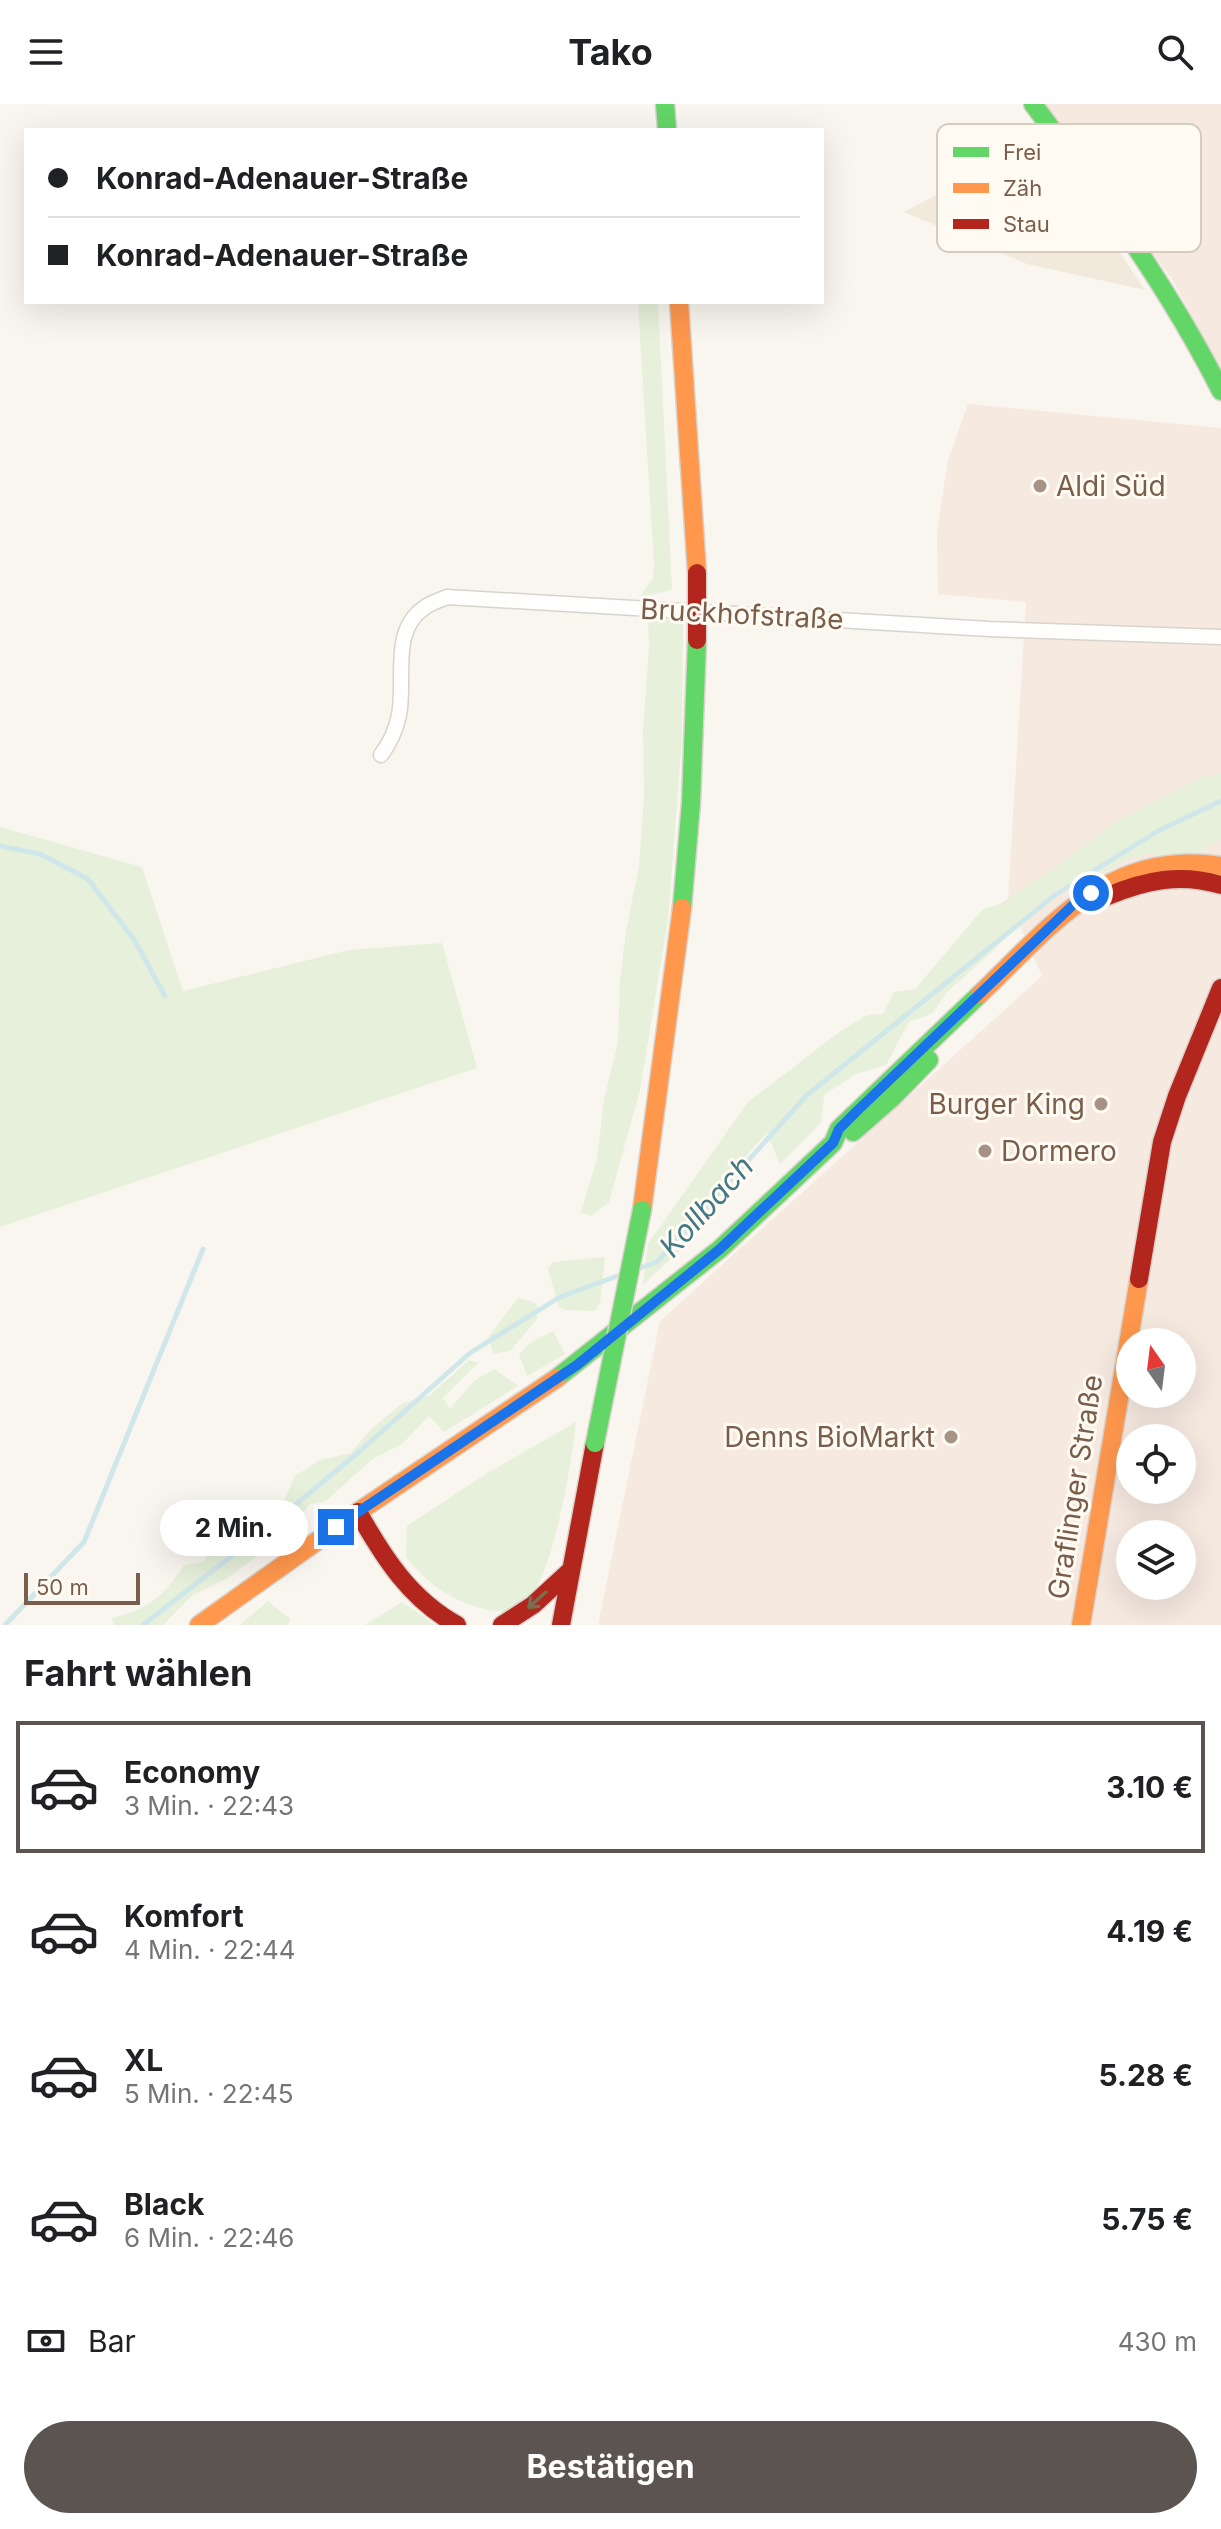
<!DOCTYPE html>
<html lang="de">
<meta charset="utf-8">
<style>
:root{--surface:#fff;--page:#f2f2f2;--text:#202124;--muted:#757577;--line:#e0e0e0;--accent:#5c5450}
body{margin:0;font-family:Inter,sans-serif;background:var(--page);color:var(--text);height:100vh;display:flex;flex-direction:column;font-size:30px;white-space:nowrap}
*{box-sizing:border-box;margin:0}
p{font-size:26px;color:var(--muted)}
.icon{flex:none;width:44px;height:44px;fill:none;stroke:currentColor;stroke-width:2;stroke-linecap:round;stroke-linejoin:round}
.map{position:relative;height:1521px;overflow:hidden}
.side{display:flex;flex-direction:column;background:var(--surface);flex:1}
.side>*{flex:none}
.hud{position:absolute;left:24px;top:24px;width:800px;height:176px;border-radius:0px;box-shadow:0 8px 32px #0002;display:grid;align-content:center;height:176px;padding:0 24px;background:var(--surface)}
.needle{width:52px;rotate:346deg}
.controls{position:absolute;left:1116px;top:1224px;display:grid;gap:16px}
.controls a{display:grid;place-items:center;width:80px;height:80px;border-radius:50%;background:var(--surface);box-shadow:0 8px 32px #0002;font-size:40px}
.scale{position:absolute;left:24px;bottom:20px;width:116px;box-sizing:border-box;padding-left:8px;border:4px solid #7a5e4c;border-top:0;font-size:22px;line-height:28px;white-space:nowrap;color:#7a5e4c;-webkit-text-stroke:6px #fffaf2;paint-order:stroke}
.end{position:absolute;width:36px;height:36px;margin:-18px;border:10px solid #1a73e8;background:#fff;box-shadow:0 0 0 4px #fff}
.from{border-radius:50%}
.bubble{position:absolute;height:56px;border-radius:28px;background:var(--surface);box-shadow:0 8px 32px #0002;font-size:26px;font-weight:700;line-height:56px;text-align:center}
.hud b{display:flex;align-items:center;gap:28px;height:76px;font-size:30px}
.hud b+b{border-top:2px solid var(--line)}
.hud i{width:20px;height:20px;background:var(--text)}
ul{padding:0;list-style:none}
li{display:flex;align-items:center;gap:24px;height:132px;margin:0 16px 12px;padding:0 8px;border:4px solid transparent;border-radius:0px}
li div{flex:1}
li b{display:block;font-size:30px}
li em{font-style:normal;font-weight:700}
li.selected{border-color:var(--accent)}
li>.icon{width:72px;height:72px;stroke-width:1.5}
h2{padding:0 24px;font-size:36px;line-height:96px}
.pay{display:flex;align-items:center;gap:20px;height:88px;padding:0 24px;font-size:30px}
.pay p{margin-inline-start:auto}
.action{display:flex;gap:16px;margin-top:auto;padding:16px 24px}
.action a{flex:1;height:92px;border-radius:48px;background:var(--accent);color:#fff;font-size:32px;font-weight:700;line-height:92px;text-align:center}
header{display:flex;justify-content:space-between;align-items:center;height:104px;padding:0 24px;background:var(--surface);font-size:36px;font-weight:700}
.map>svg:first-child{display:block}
</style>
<header><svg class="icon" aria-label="menu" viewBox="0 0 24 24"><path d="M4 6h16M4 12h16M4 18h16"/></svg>Tako<svg class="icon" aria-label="search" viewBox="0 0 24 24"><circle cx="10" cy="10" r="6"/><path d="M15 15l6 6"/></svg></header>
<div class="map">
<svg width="1221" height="1521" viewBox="0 0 1221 1521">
<rect width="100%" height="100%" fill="#f9f6ef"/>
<polygon fill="#f2e9dd" points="1043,34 1145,186 1027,160 904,108"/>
<g fill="#f6e9e0" fill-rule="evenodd">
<polygon points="1040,0 1221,0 1221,267 1172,175"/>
<path d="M 968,300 L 1221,324 L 1221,1521 L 598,1521 L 660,1217 L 1042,872 L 1008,794 L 1026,498 L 938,490 L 937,428 L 948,356 ZM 1130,1238 L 1182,1238 L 1182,1290 L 1130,1290 ZM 1130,1334 L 1182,1334 L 1182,1386 L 1130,1386 ZM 1130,1430 L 1182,1430 L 1182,1482 L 1130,1482 Z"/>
</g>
<g fill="#e6f0da">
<polygon points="638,198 658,198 672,486 640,493 653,474 654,462"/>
<polygon points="648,515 683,516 682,636 668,815 640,986 609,1098 591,1112 581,1108 597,1055 604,995 618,939 620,876 626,827 639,762 644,692 643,628 649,543"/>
<polygon points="1221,669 1221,736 1203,744 1200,750 1159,753 1153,749 1125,757 1085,777 1062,782 1034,803 992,848 946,889 933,909 909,918 886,961 856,970 824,991 821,1019 780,1060 767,1029 715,1086 714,1106 705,1122 643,1181 648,1140 748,998 838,929 867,911 883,910 894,888 915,885 983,805 1000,800 1056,763 1116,718 1197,675"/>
<polygon points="0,723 142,763 183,887 349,846 442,839 477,964 0,1123"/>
<polygon points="605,1153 600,1199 595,1207 565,1206 559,1203 548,1165 553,1158"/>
<polygon points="518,1194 537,1199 537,1215 510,1247 493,1250 489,1232"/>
<polygon points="553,1227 565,1250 527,1272 519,1250 530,1239"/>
<path d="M 469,1256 L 478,1259 L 443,1294 L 450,1305 L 475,1276 L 494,1265 L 518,1282 L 444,1328 L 429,1312 L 402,1340 L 371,1356 L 326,1397 L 310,1400 L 278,1437 L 226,1475 L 193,1491 L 163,1521 L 114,1521 L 112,1514 C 150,1504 163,1493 184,1461 L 203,1458 L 211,1446 L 227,1441 L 237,1419 L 252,1420 L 282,1401 L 295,1372 L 320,1356 L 351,1349 L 371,1325 L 403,1299 L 429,1292 Z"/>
<path d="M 576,1318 C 572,1355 553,1483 521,1502 C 506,1511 489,1507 474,1502 C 444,1492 426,1477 406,1453 L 407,1422 L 486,1370 Z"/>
<polygon points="268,1497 290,1515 288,1521 240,1521"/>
<polygon points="402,1498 435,1521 365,1521"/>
</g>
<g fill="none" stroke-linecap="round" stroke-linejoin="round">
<g stroke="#d0e7ea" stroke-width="5">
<polyline points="0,742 40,750 88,775 135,837 165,892"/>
<polyline points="637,1165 657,1158 807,991 1055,791 1158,727 1221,697"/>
<polyline points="5,1521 84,1438 203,1145"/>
<polyline points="143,1521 260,1430 360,1347 470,1249 560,1193 620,1171"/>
</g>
<g stroke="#d9d3cd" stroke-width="17">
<path id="street" d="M 381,651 C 390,639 396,626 399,611 C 406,576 390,527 424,504 C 430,499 440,496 447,493 L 989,525 L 1221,533"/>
</g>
<g stroke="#d9d2cb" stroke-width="21">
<g id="fast">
<polyline points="665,0 667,26"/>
<path d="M 1033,0 C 1102,92 1169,184 1221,287"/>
<polyline points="682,804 691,699 697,536"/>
<polyline points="853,1028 893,993 929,956"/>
<polyline points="557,1274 720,1145 833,1039 839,1025 980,890"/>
</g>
</g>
<g stroke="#d9d2cb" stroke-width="21">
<g id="slow">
<polyline points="679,198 697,469"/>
<path d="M 980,890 C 1051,822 1111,744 1221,762"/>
<polyline points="642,1106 682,804"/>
<polyline points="199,1521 358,1408 557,1274"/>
<polyline points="1081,1521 1139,1175"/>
</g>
</g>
<g stroke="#d9d2cb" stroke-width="21">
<g id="jam">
<path d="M 1108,792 C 1146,776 1181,769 1221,781"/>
<polyline points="1139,1175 1162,1038 1177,992 1221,884"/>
<path d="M 358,1408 C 384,1454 410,1495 457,1521"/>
<polyline points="502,1521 533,1501 570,1467"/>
<polyline points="561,1521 595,1339"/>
</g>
</g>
<use href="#street" stroke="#fefefd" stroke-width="14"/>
<use href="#fast" stroke="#63d668" stroke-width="18"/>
<use href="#slow" stroke="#ff974d" stroke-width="18"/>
<use href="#jam" stroke="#b3261e" stroke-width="18"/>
<g stroke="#dad2cb" stroke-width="21" stroke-linecap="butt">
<polyline id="fast-bridge" points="595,1339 642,1106"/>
</g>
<g stroke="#dad2cb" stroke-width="21" stroke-linecap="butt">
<polyline id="jam-bridge" points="697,469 697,536"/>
</g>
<use href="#fast-bridge" stroke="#63d668" stroke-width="18"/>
<use href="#jam-bridge" stroke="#b3261e" stroke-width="18"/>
</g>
<defs><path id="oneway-shaft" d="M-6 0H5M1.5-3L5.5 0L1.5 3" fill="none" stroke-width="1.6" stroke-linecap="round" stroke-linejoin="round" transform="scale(2)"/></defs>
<use stroke="#777050" href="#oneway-shaft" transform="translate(537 1496) rotate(138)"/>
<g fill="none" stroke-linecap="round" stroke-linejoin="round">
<polyline stroke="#1a73e8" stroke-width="10" points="336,1423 577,1261 720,1145 833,1039 839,1025 858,1006 1074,800 1091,789"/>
</g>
<g fill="#a69385" stroke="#fffaf2" stroke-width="3">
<circle cx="1040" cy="382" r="8"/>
<circle cx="1101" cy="1000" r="8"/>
<circle cx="985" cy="1047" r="8"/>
<circle cx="951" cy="1333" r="8"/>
</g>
<g text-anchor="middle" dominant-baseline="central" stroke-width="6" stroke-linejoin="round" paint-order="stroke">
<g font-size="28" fill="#7a5e4c" stroke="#fffaf2" text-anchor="start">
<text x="1056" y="382">Aldi Süd</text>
<text x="1085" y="1000" text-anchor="end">Burger King</text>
<text x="1001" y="1047">Dormero</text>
<text x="935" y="1333" text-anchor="end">Denns BioMarkt</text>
</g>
<g font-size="28" fill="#7a5e4c" stroke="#fffaf2">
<text transform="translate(742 510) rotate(3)">Bruckhofstraße</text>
<text transform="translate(1075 1383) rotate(-81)">Graflinger Straße</text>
</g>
<g font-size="30" font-style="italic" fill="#427987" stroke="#fffaf2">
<text transform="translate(706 1102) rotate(-48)">Kollbach</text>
</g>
</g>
<rect x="937" y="20" width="264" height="128" rx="12" fill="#fffaf2" stroke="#d7cbc0" stroke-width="2"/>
<rect x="953" y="43" width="36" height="10" fill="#63d668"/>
<rect x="953" y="79" width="36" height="10" fill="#ff974d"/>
<rect x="953" y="115" width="36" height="10" fill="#b3261e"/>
<g font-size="22" fill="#7a5e4c">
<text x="1003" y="56">Frei</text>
<text x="1003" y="92">Zäh</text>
<text x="1003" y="128">Stau</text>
</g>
</svg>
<div class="controls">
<a><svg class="needle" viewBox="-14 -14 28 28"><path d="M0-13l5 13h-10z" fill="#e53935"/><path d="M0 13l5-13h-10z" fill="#757577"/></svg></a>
<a><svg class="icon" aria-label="locate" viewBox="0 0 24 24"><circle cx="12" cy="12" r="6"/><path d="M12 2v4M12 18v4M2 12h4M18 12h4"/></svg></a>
<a><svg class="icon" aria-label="layers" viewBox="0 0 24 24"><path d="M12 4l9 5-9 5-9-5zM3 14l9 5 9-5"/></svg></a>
</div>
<div class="scale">50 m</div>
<i class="end from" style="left:1091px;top:789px"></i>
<i class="end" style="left:336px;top:1423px"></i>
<div class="bubble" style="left:160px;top:1396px;width:148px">2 Min.</div>
<div class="hud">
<b><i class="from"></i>Konrad-Adenauer-Straße</b>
<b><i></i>Konrad-Adenauer-Straße</b>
</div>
</div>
<section class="side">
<h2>Fahrt wählen</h2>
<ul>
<li class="selected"><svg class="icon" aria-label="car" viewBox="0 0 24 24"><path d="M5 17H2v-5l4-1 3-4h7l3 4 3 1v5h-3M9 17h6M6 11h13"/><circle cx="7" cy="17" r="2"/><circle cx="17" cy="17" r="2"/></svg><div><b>Economy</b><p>3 Min. · 22:43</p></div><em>3.10 €</em></li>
<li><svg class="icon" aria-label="car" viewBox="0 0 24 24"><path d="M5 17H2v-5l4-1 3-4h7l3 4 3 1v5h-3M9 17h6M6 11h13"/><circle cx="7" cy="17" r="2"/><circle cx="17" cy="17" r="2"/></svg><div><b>Komfort</b><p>4 Min. · 22:44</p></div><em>4.19 €</em></li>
<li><svg class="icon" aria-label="car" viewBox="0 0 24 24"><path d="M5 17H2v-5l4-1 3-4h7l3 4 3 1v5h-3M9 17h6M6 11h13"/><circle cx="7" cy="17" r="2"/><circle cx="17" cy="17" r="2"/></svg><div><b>XL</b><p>5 Min. · 22:45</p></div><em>5.28 €</em></li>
<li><svg class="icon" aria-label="car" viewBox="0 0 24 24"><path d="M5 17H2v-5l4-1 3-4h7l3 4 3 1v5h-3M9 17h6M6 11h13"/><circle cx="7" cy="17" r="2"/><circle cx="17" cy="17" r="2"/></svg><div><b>Black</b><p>6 Min. · 22:46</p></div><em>5.75 €</em></li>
</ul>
<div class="pay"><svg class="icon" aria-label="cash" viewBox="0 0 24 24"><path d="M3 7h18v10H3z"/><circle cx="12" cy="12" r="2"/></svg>Bar<p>430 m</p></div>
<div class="action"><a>Bestätigen</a></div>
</section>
